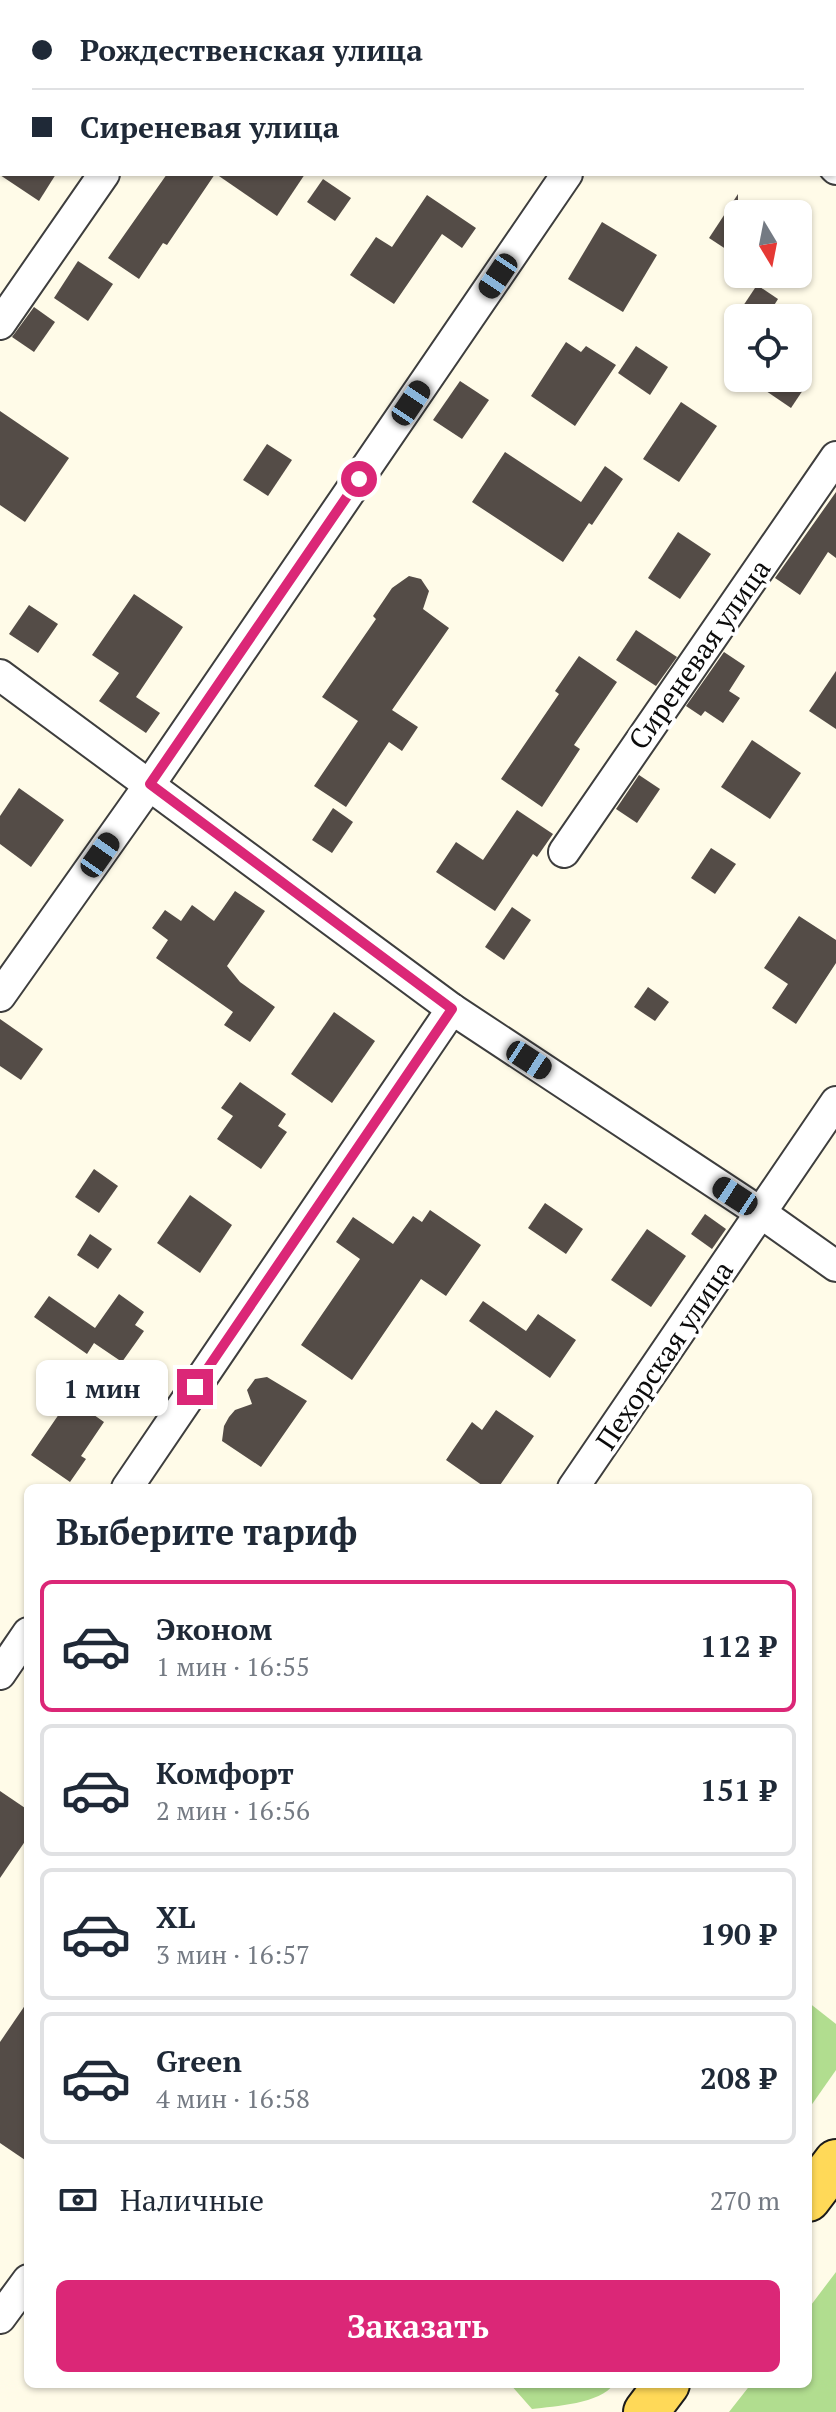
<!DOCTYPE html>
<html lang="ru">
<meta charset="utf-8">
<style>
:root{--surface:#fff;--page:#f2f2f3;--text:#1f2937;--muted:#747a83;--line:#e0e1e3;--accent:#db2777}
body{margin:0;font-family:"PT Serif",serif;background:var(--page);color:var(--text);height:100vh;display:flex;flex-direction:column;font-size:30px;white-space:nowrap}
*{box-sizing:border-box;margin:0}
p{font-size:26px;color:var(--muted)}
.icon{flex:none;width:44px;height:44px;fill:none;stroke:currentColor;stroke-width:2;stroke-linecap:round;stroke-linejoin:round}
.map{position:relative;flex:1;overflow:hidden}
.side{position:absolute;left:24px;top:1484px;width:788px;height:904px;display:flex;flex-direction:column;background:var(--surface);border-radius:12px;box-shadow:0 2px 6px #0004}
.side>*{flex:none}
.top-card{position:absolute;left:0px;top:0px;width:836px;height:176px;box-shadow:0 2px 6px #0004;display:grid;align-content:center;height:176px;padding:0 32px;background:var(--surface)}
.needle{width:52px;rotate:170deg}
.tools{position:absolute;left:724px;top:200px;display:grid;gap:16px}
.tools a{display:grid;place-items:center;width:88px;height:88px;border-radius:12px;background:var(--surface);box-shadow:0 2px 6px #0004;font-size:40px}
.end{position:absolute;width:36px;height:36px;margin:-18px;border:10px solid #db2777;background:#fff;box-shadow:0 0 0 4px #fff}
.from{border-radius:50%}
.bubble{position:absolute;height:56px;border-radius:12px;background:var(--surface);box-shadow:0 2px 6px #0004;font-size:26px;font-weight:700;line-height:56px;text-align:center}
.car{position:absolute;width:24px;height:48px;margin:-24px -12px;border-radius:10px;box-shadow:0 0 6px 2px #0007;background:linear-gradient(#222 24%,#8ab4d8 0 40%,#222 0 76%,#8ab4d8 0 86%,#222 0)}
.top-card b{display:flex;align-items:center;gap:28px;height:76px;font-size:30px}
.top-card b+b{border-top:2px solid var(--line)}
.top-card i{width:20px;height:20px;background:var(--text)}
ul{padding:0;list-style:none}
li{display:flex;align-items:center;gap:24px;height:132px;margin:0 16px 12px;padding:0 16px;border:4px solid var(--line);border-radius:12px}
li div{flex:1}
li b{display:block;font-size:30px}
li em{font-style:normal;font-weight:700}
li.active{border-color:var(--accent)}
li>.icon{width:72px;height:72px;stroke-width:1.5}
h2{padding:0 32px;font-size:36px;line-height:96px}
.pay{display:flex;align-items:center;gap:20px;height:88px;padding:0 32px;font-size:30px}
.pay p{margin-inline-start:auto}
.cta{display:flex;gap:16px;margin-top:auto;padding:16px 32px}
.cta a{flex:1;height:92px;border-radius:12px;background:var(--accent);color:#fff;font-size:32px;font-weight:700;line-height:92px;text-align:center}
.map>svg:first-child{display:block}
</style>
<div class="map">
<svg width="836" height="2412" viewBox="0 0 836 2412">
<rect width="100%" height="100%" fill="#fffbe8"/>
<g fill="#b1dd8f">
<polygon points="808,2002 836,2024 836,2070 808,2110"/>
<polygon points="836,2272 836,2412 729,2412 751,2384 808,2384 808,2309"/>
<path d="M 510,2384 L 614,2384 C 600,2404 555,2406 532,2409 Z"/>
</g>
<g fill="#544c47">
<polygon points="2,174 56,174 39,201 0,175"/>
<polygon points="167,174 215,174 167,245 163,243 139,279 108,258"/>
<polygon points="216,174 305,174 277,216"/>
<polygon points="323,179 351,198 335,221 307,202"/>
<polygon points="738,194 738,257 709,238"/>
<polygon points="427,195 476,228 462,248 442,234 394,304 350,275 376,237 392,247"/>
<polygon points="602,222 657,255 623,312 568,279"/>
<polygon points="78,261 113,284 88,321 54,298"/>
<polygon points="757,285 778,299 766,318 735,318"/>
<polygon points="34,307 55,322 34,352 12,337"/>
<polygon points="566,342 581,352 586,346 616,365 575,426 531,396"/>
<polygon points="636,346 668,367 650,395 618,373"/>
<polygon points="747,378 811,378 791,408"/>
<polygon points="460,381 489,400 462,439 433,420"/>
<polygon points="681,402 717,426 679,482 643,459"/>
<polygon points="0,411 69,458 25,522 0,505"/>
<polygon points="267,444 292,460 268,496 243,480"/>
<polygon points="505,452 581,502 605,466 623,479 592,525 589,523 563,562 472,502"/>
<polygon points="836,492 836,558 828,552 800,595 775,578"/>
<polygon points="678,532 711,554 680,599 648,578"/>
<polygon points="409,576 421,579 429,591 423,609 449,628 392,710 418,727 402,751 389,742 346,807 314,786 358,721 322,697 376,619 373,616 392,588"/>
<polygon points="134,594 183,627 136,697 160,713 146,733 99,701 119,673 92,655"/>
<polygon points="29,605 58,624 38,653 9,634"/>
<polygon points="636,630 677,657 656,686 616,660"/>
<polygon points="724,652 745,666 729,691 740,698 723,723 705,711 701,716 686,706"/>
<polygon points="579,656 617,682 574,745 580,749 542,807 501,779 559,694 555,691"/>
<polygon points="836,671 836,729 809,711"/>
<polygon points="752,740 801,773 770,819 721,787"/>
<polygon points="639,775 660,789 637,823 616,809"/>
<polygon points="19,788 64,820 31,867 0,844 0,816"/>
<polygon points="333,808 353,822 332,853 312,840"/>
<polygon points="517,810 553,834 537,857 533,854 495,911 436,872 456,842 483,860"/>
<polygon points="711,848 736,864 715,894 691,878"/>
<polygon points="235,891 265,911 227,966 240,982 275,1007 250,1042 224,1025 233,1012 156,958 168,940 152,928 165,910 181,921 192,905 214,921"/>
<polygon points="512,907 531,920 504,960 485,947"/>
<polygon points="799,916 836,940 836,963 796,1024 772,1008 788,984 764,968"/>
<polygon points="648,987 669,1002 655,1021 634,1007"/>
<polygon points="334,1012 375,1041 332,1103 291,1074"/>
<polygon points="0,1019 43,1049 21,1080 0,1066"/>
<polygon points="240,1082 286,1114 278,1126 287,1132 261,1169 217,1139 233,1116 221,1108"/>
<polygon points="94,1169 118,1186 99,1213 75,1197"/>
<polygon points="190,1195 232,1225 200,1273 157,1243"/>
<polygon points="545,1203 583,1229 566,1254 528,1228"/>
<polygon points="430,1210 481,1245 446,1296 421,1279 352,1380 301,1345 360,1259 336,1242 353,1217 393,1244 413,1216 422,1222"/>
<polygon points="705,1214 726,1229 712,1249 691,1234"/>
<polygon points="647,1229 686,1256 651,1307 611,1280"/>
<polygon points="90,1234 112,1249 98,1269 77,1255"/>
<polygon points="119,1294 144,1312 135,1325 144,1331 122,1362 94,1343 87,1354 34,1317 49,1296 95,1328"/>
<polygon points="483,1301 526,1331 538,1314 576,1340 550,1378 469,1321"/>
<polygon points="267,1377 307,1401 261,1467 222,1441 224,1426 229,1417 235,1410 252,1404 247,1390 255,1379"/>
<polygon points="70,1398 104,1422 81,1456 86,1459 70,1482 31,1455"/>
<polygon points="496,1410 534,1436 498,1488 486,1488 446,1460 472,1422 482,1430"/>
<polygon points="0,1791 28,1810 28,1837 0,1878"/>
<polygon points="28,2001 28,2162 0,2143 0,2042"/>
</g>
<g fill="none" stroke-linecap="round" stroke-linejoin="round">
<g stroke="#3e3e3e" stroke-width="34">
<g id="street">
<polyline points="222,2 224,0"/>
<polyline points="684,2 685,0"/>
<polyline points="834,167 836,169"/>
<polyline points="0,324 104,174"/>
<polyline points="0,675 452,1009 761,1213 836,1266"/>
<polyline points="564,852 836,457"/>
<polyline points="0,996 150,784 567,174"/>
<polyline points="127,1488 452,1009"/>
<polyline points="573,1488 836,1102"/>
<polyline points="0,1674 28,1633"/>
<polyline points="0,2318 28,2280"/>
</g>
</g>
<g stroke="#1c1c1c" stroke-width="48">
<g id="primary">
<polyline points="808,2199 836,2162"/>
<polyline points="646,2412 667,2384"/>
</g>
</g>
<use href="#street" stroke="#fff" stroke-width="30"/>
<use href="#primary" stroke="#ffd958" stroke-width="44"/>
</g>
<g fill="none" stroke-linecap="round" stroke-linejoin="round">
<polyline stroke="#db2777" stroke-width="10" points="195,1387 452,1009 150,784 359,479"/>
</g>
<g text-anchor="middle" dominant-baseline="central" stroke-width="8" stroke-linejoin="round" paint-order="stroke">
<g font-size="28" fill="#0b0b0b" stroke="#fff">
<text transform="translate(699 654) rotate(-55)">Сиреневая улица</text>
<text transform="translate(664 1355) rotate(-56)">Пехорская улица</text>
</g>
</g>
</svg>
<div class="tools">
<a><svg class="needle" viewBox="-14 -14 28 28"><path d="M0-13l5 13h-10z" fill="#e53935"/><path d="M0 13l5-13h-10z" fill="#747a83"/></svg></a>
<a><svg class="icon" aria-label="locate" viewBox="0 0 24 24"><circle cx="12" cy="12" r="6"/><path d="M12 2v4M12 18v4M2 12h4M18 12h4"/></svg></a>
</div>
<i class="end from" style="left:359px;top:479px"></i>
<i class="end" style="left:195px;top:1387px"></i>
<div class="bubble" style="left:36px;top:1360px;width:132px">1 мин</div>
<i class="car" style="left:498px;top:276px;rotate:214deg"></i>
<i class="car" style="left:411px;top:403px;rotate:34deg"></i>
<i class="car" style="left:100px;top:855px;rotate:35deg"></i>
<i class="car" style="left:529px;top:1060px;rotate:123deg"></i>
<i class="car" style="left:735px;top:1196px;rotate:303deg"></i>
<div class="top-card">
<b><i class="from"></i>Рождественская улица</b>
<b><i></i>Сиреневая улица</b>
</div>
<section class="side">
<h2>Выберите тариф</h2>
<ul>
<li class="active"><svg class="icon" aria-label="car" viewBox="0 0 24 24"><path d="M5 17H2v-5l4-1 3-4h7l3 4 3 1v5h-3M9 17h6M6 11h13"/><circle cx="7" cy="17" r="2"/><circle cx="17" cy="17" r="2"/></svg><div><b>Эконом</b><p>1 мин · 16:55</p></div><em>112 ₽</em></li>
<li><svg class="icon" aria-label="car" viewBox="0 0 24 24"><path d="M5 17H2v-5l4-1 3-4h7l3 4 3 1v5h-3M9 17h6M6 11h13"/><circle cx="7" cy="17" r="2"/><circle cx="17" cy="17" r="2"/></svg><div><b>Комфорт</b><p>2 мин · 16:56</p></div><em>151 ₽</em></li>
<li><svg class="icon" aria-label="car" viewBox="0 0 24 24"><path d="M5 17H2v-5l4-1 3-4h7l3 4 3 1v5h-3M9 17h6M6 11h13"/><circle cx="7" cy="17" r="2"/><circle cx="17" cy="17" r="2"/></svg><div><b>XL</b><p>3 мин · 16:57</p></div><em>190 ₽</em></li>
<li><svg class="icon" aria-label="car" viewBox="0 0 24 24"><path d="M5 17H2v-5l4-1 3-4h7l3 4 3 1v5h-3M9 17h6M6 11h13"/><circle cx="7" cy="17" r="2"/><circle cx="17" cy="17" r="2"/></svg><div><b>Green</b><p>4 мин · 16:58</p></div><em>208 ₽</em></li>
</ul>
<div class="pay"><svg class="icon" aria-label="cash" viewBox="0 0 24 24"><path d="M3 7h18v10H3z"/><circle cx="12" cy="12" r="2"/></svg>Наличные<p>270 m</p></div>
<div class="cta"><a>Заказать</a></div>
</section>
</div>
